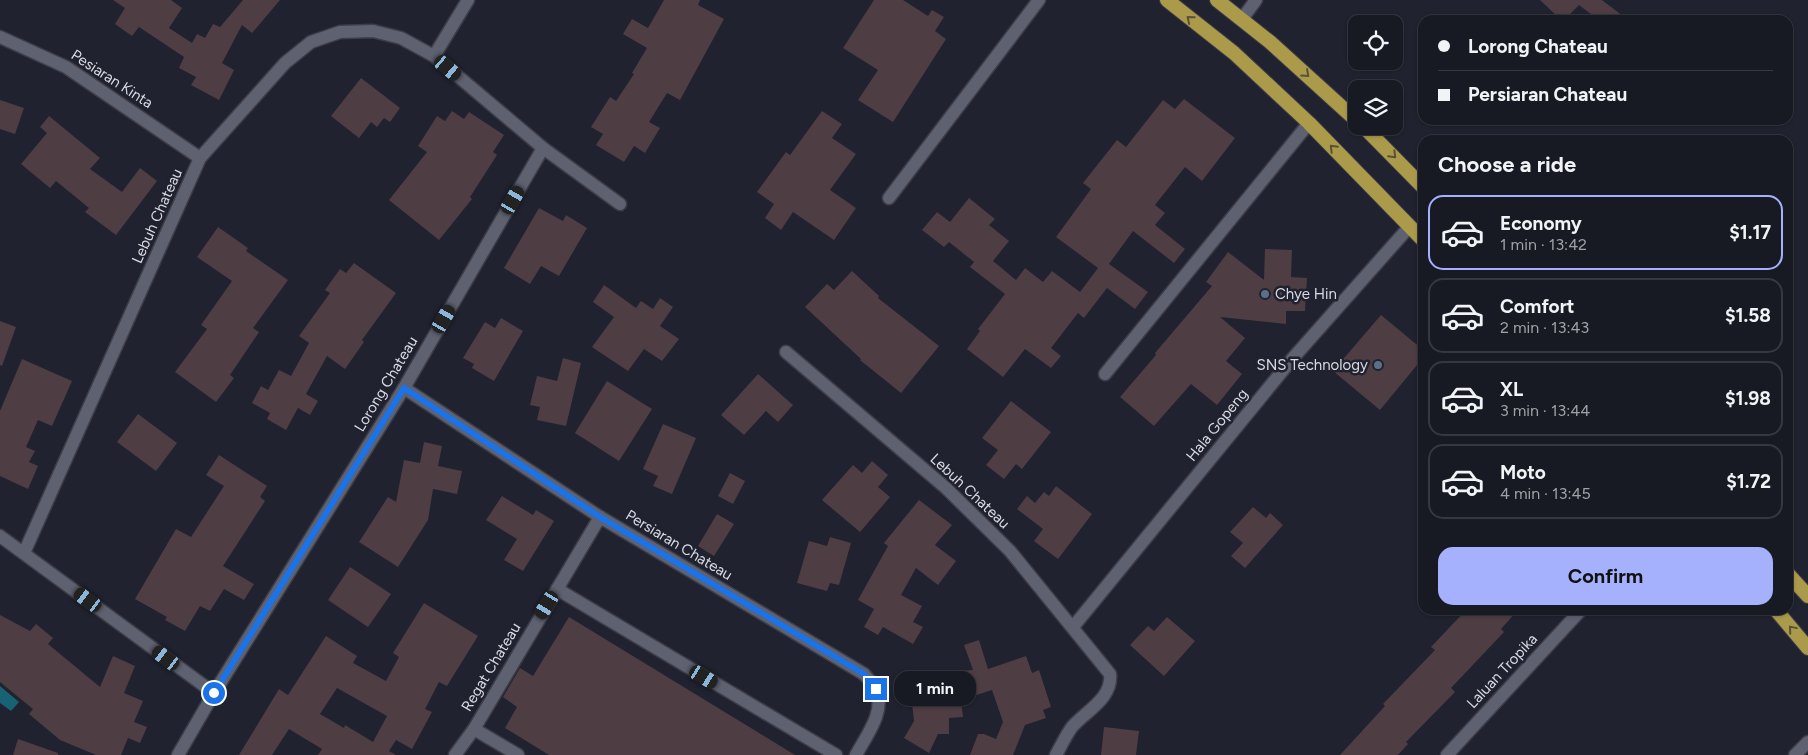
<!DOCTYPE html>
<meta charset="utf-8">
<style>
:root{--surface:#181a23;--page:#252730;--text:#f1f3f6;--muted:#9fa1a6;--line:#363841;--accent:#a5b1fc}
body{margin:0;font-family:Figtree,sans-serif;background:var(--page);color:var(--text);height:100vh;display:flex;flex-direction:column;font-size:19px;white-space:nowrap}
*{box-sizing:border-box;margin:0}
p{font-size:16px;color:var(--muted)}
.icon{flex:none;width:28px;height:28px;fill:none;stroke:currentColor;stroke-width:2;stroke-linecap:round;stroke-linejoin:round}
.map{position:relative;flex:1;overflow:hidden}
.drawer{position:absolute;left:1418px;top:135px;width:375px;height:480px;display:flex;flex-direction:column;background:var(--surface);border-radius:15px;box-shadow:0 1px 4px #0004,0 0 0 1px var(--line)}
.drawer>*{flex:none}
.hud{position:absolute;left:1418px;top:15px;width:375px;height:110px;border-radius:15px;box-shadow:0 1px 4px #0004,0 0 0 1px var(--line);display:grid;align-content:center;height:110px;padding:0 20px;background:var(--surface)}
.fabs{position:absolute;left:1348px;top:15px;display:grid;gap:10px}
.fabs a{display:grid;place-items:center;width:55px;height:55px;border-radius:10px;background:var(--surface);box-shadow:0 1px 4px #0004,0 0 0 1px var(--line);font-size:25px}
.end{position:absolute;width:22px;height:22px;margin:-11px;border:6px solid #1a73e8;background:#fff;box-shadow:0 0 0 2px #fff}
.from{border-radius:50%}
.bubble{position:absolute;height:35px;border-radius:15px;background:var(--surface);box-shadow:0 1px 4px #0004,0 0 0 1px var(--line);font-size:16px;font-weight:700;line-height:35px;text-align:center}
.car{position:absolute;width:15px;height:30px;margin:-15px -8px;border-radius:6px;box-shadow:0 0 4px 1px #0007;background:linear-gradient(#222 24%,#8ab4d8 0 40%,#222 0 76%,#8ab4d8 0 86%,#222 0)}
.hud b{display:flex;align-items:center;gap:18px;height:48px;font-size:19px}
.hud b+b{border-top:1px solid var(--line)}
.hud i{width:12px;height:12px;background:var(--text)}
ul{padding:0;list-style:none}
li{display:flex;align-items:center;gap:15px;height:75px;margin:0 10px 8px;padding:0 10px;border:2px solid var(--line);border-radius:15px}
li div{flex:1}
li b{display:block;font-size:19px}
li em{font-style:normal;font-weight:700}
li.active{border-color:var(--accent)}
li>.icon{width:45px;height:45px;stroke-width:1.5}
h2{padding:0 20px;font-size:22px;line-height:60px}
.action{display:flex;gap:10px;margin-top:auto;padding:10px 20px}
.action a{flex:1;height:58px;border-radius:15px;background:var(--accent);color:#111;font-size:20px;font-weight:700;line-height:58px;text-align:center}
.map>svg:first-child{display:block}
</style>
<div class="map">
<svg width="1808" height="755" viewBox="0 0 1808 755">
<rect width="100%" height="100%" fill="#20222f"/>
<polygon fill="#176373" points="0,686 19,702 11,711 0,703"/>
<g fill="#4e3d43" fill-rule="evenodd">
<polygon points="113,0 171,0 182,8 169,28 192,43 197,34 205,38 213,24 220,27 243,0 280,0 252,33 242,25 222,63 234,70 219,100 191,85 196,77 179,68 184,57 139,27 132,36 115,24 125,8"/>
<polygon points="664,0 700,0 698,5 724,19 680,100 667,93 649,122 660,128 645,153 634,146 624,162 596,145 603,134 591,127 610,97 616,101 634,74 632,73 647,48 623,34 632,19 648,28"/>
<polygon points="874,0 903,0 928,16 932,10 944,17 935,31 946,39 893,122 858,100 878,70 843,48"/>
<polygon points="1540,0 1602,0 1628,20 1599,20 1579,5 1564,20 1561,20"/>
<polygon points="361,78 400,108 390,122 384,118 377,127 371,122 359,138 331,116"/>
<polygon points="1184,99 1235,138 1202,181 1185,167 1155,205 1165,213 1155,225 1185,249 1174,263 1133,231 1109,264 1148,292 1135,309 1107,288 1084,318 1078,313 1051,348 1061,356 1051,368 1025,349 1003,377 967,349 980,331 978,329 1005,294 970,267 974,262 949,242 944,247 922,230 937,212 950,222 969,198 995,219 989,225 1009,241 993,261 1016,280 1025,268 1043,282 1052,271 1080,292 1098,268 1056,237 1091,189 1083,183 1117,140 1126,147 1163,100 1175,109"/>
<polygon points="0,100 24,108 15,134 0,129"/>
<polygon points="452,111 464,119 469,112 504,135 493,152 497,155 470,197 472,199 439,240 389,200 427,152 418,146 437,116 445,121"/>
<polygon points="822,111 842,124 832,138 856,154 830,190 856,208 834,240 793,212 781,230 765,218 774,204 757,192 786,152 790,155"/>
<polygon points="49,116 100,158 90,169 122,192 140,168 157,181 116,235 85,212 89,208 56,181 50,188 21,164 47,133 40,127"/>
<polygon points="539,208 563,221 566,215 587,228 559,276 541,266 530,284 504,268"/>
<polygon points="218,227 248,248 246,251 288,280 253,328 259,332 230,375 234,378 216,402 175,372 207,329 201,325 232,281 197,257"/>
<polygon points="1265,249 1292,250 1291,277 1307,278 1305,311 1286,311 1286,324 1220,317 1245,338 1226,361 1242,374 1217,405 1191,384 1154,426 1120,397 1156,355 1155,353 1212,286 1206,282 1228,252 1264,280"/>
<polygon points="354,263 396,293 362,340 364,342 345,369 327,356 306,394 318,401 310,415 298,408 286,430 267,419 270,413 252,403 261,386 268,390 279,370 291,376 309,343 299,336 330,293 325,290 340,269 346,273"/>
<polygon points="852,271 879,296 878,298 939,346 901,393 860,360 861,359 805,307 827,284 834,290"/>
<polygon points="604,285 636,308 641,301 653,309 660,298 673,307 660,326 679,339 662,361 644,349 628,371 592,347 614,317 593,302"/>
<polygon points="1381,315 1422,349 1422,359 1380,410 1333,371"/>
<polygon points="501,318 523,331 494,381 472,368 474,364 463,358 485,322 495,328"/>
<polygon points="0,321 16,327 2,366 0,365"/>
<polygon points="563,358 581,363 566,426 537,420 540,407 530,405 537,376 557,381"/>
<polygon points="22,359 72,381 52,426 38,420 26,447 35,451 29,462 38,466 28,489 0,476 0,411"/>
<polygon points="758,374 793,405 778,422 766,411 744,435 721,415"/>
<polygon points="607,381 652,409 619,461 575,433"/>
<polygon points="1011,401 1051,432 1022,469 1016,464 1004,479 986,465 998,450 982,438"/>
<polygon points="138,414 177,443 156,471 117,442"/>
<polygon points="663,424 696,438 672,494 653,486 658,476 643,469"/>
<polygon points="424,442 442,446 438,466 462,471 457,494 433,489 428,520 398,567 359,542 388,497 396,502 404,460 420,463"/>
<polygon points="219,455 267,486 260,497 265,501 223,566 254,584 244,600 224,589 210,611 200,606 185,631 165,620 167,617 135,599 176,529 191,537 224,486 206,475"/>
<polygon points="872,461 888,475 878,487 890,497 860,532 822,500 853,465 862,473"/>
<polygon points="730,473 745,481 733,504 718,496"/>
<polygon points="1056,486 1092,514 1058,559 1034,541 1043,529 1017,509 1027,496 1035,503 1044,492 1049,496"/>
<polygon points="502,496 533,515 536,510 554,521 523,571 504,560 517,539 486,520"/>
<polygon points="919,500 952,525 935,545 956,561 938,585 916,568 901,595 922,606 913,622 923,627 913,644 883,627 878,635 864,627 874,609 858,600 888,546 884,543"/>
<polygon points="1253,507 1266,518 1270,513 1283,525 1245,568 1231,556 1243,543 1230,532"/>
<polygon points="717,514 734,524 714,556 698,546"/>
<polygon points="830,537 851,543 839,585 830,583 827,591 797,583 809,541 827,546"/>
<polygon points="350,567 391,594 368,627 328,600"/>
<path d="M 424,603 L 478,636 L 447,686 L 439,682 L 425,709 L 432,712 L 412,749 L 396,740 L 389,751 L 396,755 L 318,755 L 322,749 L 289,729 L 272,755 L 239,755 L 279,689 L 288,695 L 326,636 L 357,656 L 353,663 L 386,681 L 399,657 L 393,653 ZM 337,688 L 387,716 L 373,742 L 345,725 L 344,728 L 320,714 Z"/>
<polygon points="1466,610 1518,610 1501,629 1504,632 1451,688 1455,692 1406,742 1408,744 1398,755 1340,755 1385,706 1383,704 1435,650 1431,647"/>
<polygon points="0,615 30,631 36,624 53,638 48,644 100,687 113,656 135,666 124,693 143,701 134,722 147,727 140,743 128,738 121,755 96,755 60,740 29,714 33,709 0,682"/>
<polygon points="569,617 795,755 549,755 505,728 517,707 503,697 520,668 533,676"/>
<polygon points="1167,617 1195,641 1164,676 1130,645 1148,626 1154,631"/>
<polygon points="979,640 988,669 1026,656 1032,673 1039,670 1051,707 1043,710 1046,718 1025,725 1013,755 970,755 978,734 984,734 996,739 1003,722 992,690 961,700 963,717 949,718 949,734 938,734 929,753 904,738 914,721 909,675 973,670 964,645"/>
<polygon points="1104,727 1139,731 1136,755 1101,755"/>
<polygon points="18,739 58,753 58,755 13,755"/>
</g>
<g fill="none" stroke-linecap="round" stroke-linejoin="round">
<g stroke="#3c3d48" stroke-width="15">
<g id="minor">
<polyline points="1242,19 1256,0"/>
<polyline points="0,37 66,67 200,158"/>
<polyline points="434,56 468,0"/>
<polyline points="543,148 620,204"/>
<polyline points="889,198 1039,0"/>
<path d="M 786,352 L 946,488 L 1010,551 L 1110,674 C 1113,698 1086,711 1072,727 C 1066,735 1061,746 1056,755"/>
<polyline points="1105,374 1309,123"/>
<path d="M 404,388 L 600,517 L 864,674 C 868,679 874,684 876,689 C 886,712 866,736 856,755"/>
<polyline points="0,536 214,693"/>
<polyline points="24,553 200,158 285,63 311,42 340,32 373,31 401,38 434,56 543,148 404,388 214,693 178,755"/>
<polyline points="557,589 836,755"/>
<polyline points="1073,627 1293,358 1410,226"/>
<polyline points="474,729 518,755"/>
<polyline points="455,755 474,729 600,517"/>
<polyline points="1447,755 1581,610"/>
</g>
</g>
<g stroke="#3c3d48" stroke-width="15">
<polyline id="tertiary" points="1795,755 1808,742"/>
</g>
<g stroke="#3c3d48" stroke-width="16">
<g id="trunk">
<polyline points="1167,0 1234,53 1309,123 1422,239"/>
<polyline points="1217,0 1270,42 1356,120"/>
<polyline points="1363,126 1422,186"/>
<polyline points="1788,574 1808,596"/>
<polyline points="1776,610 1808,648"/>
</g>
</g>
<use href="#minor" stroke="#5e6170" stroke-width="12"/>
<use href="#tertiary" stroke="#5e6170" stroke-width="12"/>
<use href="#trunk" stroke="#ab9a49" stroke-width="14"/>
</g>
<defs><path id="oneway-chevron" d="M-2-3.5L2.5 0L-2 3.5" fill="none" stroke-width="1.6" stroke-linecap="round" stroke-linejoin="round" transform="scale(1.25)"/></defs>
<g stroke="#585239">
<use href="#oneway-chevron" transform="translate(1190 19) rotate(-141)"/>
<use href="#oneway-chevron" transform="translate(1306 74) rotate(42)"/>
<use href="#oneway-chevron" transform="translate(1333 148) rotate(-135)"/>
<use href="#oneway-chevron" transform="translate(1393 155) rotate(45)"/>
<use href="#oneway-chevron" transform="translate(1792 629) rotate(-130)"/>
</g>
<g fill="none" stroke-linecap="round" stroke-linejoin="round">
<polyline stroke="#1a73e8" stroke-width="6" points="214,693 404,388 600,517 864,674 876,689"/>
</g>
<g fill="#5c6f8a" stroke="#20222f" stroke-width="2">
<circle cx="1265" cy="294" r="5"/>
<circle cx="1378" cy="365" r="5"/>
</g>
<g text-anchor="middle" dominant-baseline="central" stroke-width="5" stroke-linejoin="round" paint-order="stroke">
<g font-size="15" fill="#d9dae3" stroke="#20222f">
<text transform="translate(112 79) rotate(33)">Pesiaran Kinta</text>
<text transform="translate(157 216) rotate(-66)">Lebuh Chateau</text>
<text transform="translate(386 384) rotate(-59)">Lorong Chateau</text>
<text transform="translate(1217 425) rotate(-51)">Hala Gopeng</text>
<text transform="translate(970 491) rotate(43)">Lebuh Chateau</text>
<text transform="translate(679 545) rotate(31)">Persiaran Chateau</text>
<text transform="translate(491 667) rotate(-59)">Regat Chateau</text>
<text transform="translate(1502 671) rotate(-47)">Laluan Tropika</text>
</g>
<g font-size="15" fill="#d9dae3" stroke="#20222f" text-anchor="start">
<text x="1275" y="294">Chye Hin</text>
<text x="1368" y="365" text-anchor="end">SNS Technology</text>
</g>
</g>
</svg>
<div class="fabs">
<a><svg class="icon" aria-label="locate" viewBox="0 0 24 24"><circle cx="12" cy="12" r="6"/><path d="M12 2v4M12 18v4M2 12h4M18 12h4"/></svg></a>
<a><svg class="icon" aria-label="layers" viewBox="0 0 24 24"><path d="M12 4l9 5-9 5-9-5zM3 14l9 5 9-5"/></svg></a>
</div>
<i class="end from" style="left:214px;top:693px"></i>
<i class="end" style="left:876px;top:689px"></i>
<div class="bubble" style="left:894px;top:671px;width:82px">1 min</div>
<i class="car" style="left:448px;top:68px;rotate:130deg"></i>
<i class="car" style="left:513px;top:200px;rotate:30deg"></i>
<i class="car" style="left:444px;top:319px;rotate:30deg"></i>
<i class="car" style="left:88px;top:600px;rotate:306deg"></i>
<i class="car" style="left:547px;top:605px;rotate:211deg"></i>
<i class="car" style="left:166px;top:658px;rotate:307deg"></i>
<i class="car" style="left:704px;top:677px;rotate:121deg"></i>
<div class="hud">
<b><i class="from"></i>Lorong Chateau</b>
<b><i></i>Persiaran Chateau</b>
</div>
<section class="drawer">
<h2>Choose a ride</h2>
<ul>
<li class="active"><svg class="icon" aria-label="car" viewBox="0 0 24 24"><path d="M5 17H2v-5l4-1 3-4h7l3 4 3 1v5h-3M9 17h6M6 11h13"/><circle cx="7" cy="17" r="2"/><circle cx="17" cy="17" r="2"/></svg><div><b>Economy</b><p>1 min · 13:42</p></div><em>$1.17</em></li>
<li><svg class="icon" aria-label="car" viewBox="0 0 24 24"><path d="M5 17H2v-5l4-1 3-4h7l3 4 3 1v5h-3M9 17h6M6 11h13"/><circle cx="7" cy="17" r="2"/><circle cx="17" cy="17" r="2"/></svg><div><b>Comfort</b><p>2 min · 13:43</p></div><em>$1.58</em></li>
<li><svg class="icon" aria-label="car" viewBox="0 0 24 24"><path d="M5 17H2v-5l4-1 3-4h7l3 4 3 1v5h-3M9 17h6M6 11h13"/><circle cx="7" cy="17" r="2"/><circle cx="17" cy="17" r="2"/></svg><div><b>XL</b><p>3 min · 13:44</p></div><em>$1.98</em></li>
<li><svg class="icon" aria-label="car" viewBox="0 0 24 24"><path d="M5 17H2v-5l4-1 3-4h7l3 4 3 1v5h-3M9 17h6M6 11h13"/><circle cx="7" cy="17" r="2"/><circle cx="17" cy="17" r="2"/></svg><div><b>Moto</b><p>4 min · 13:45</p></div><em>$1.72</em></li>
</ul>
<div class="action"><a>Confirm</a></div>
</section>
</div>
